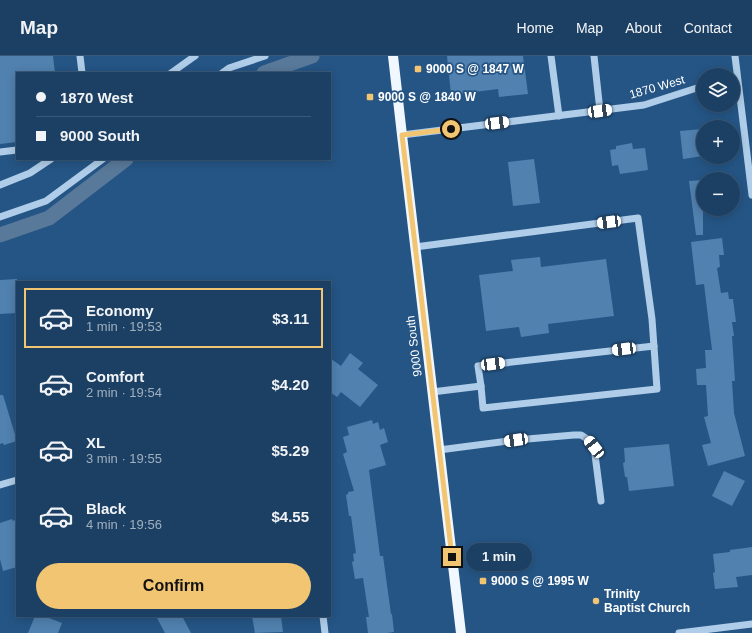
<!DOCTYPE html>
<meta charset="utf-8">
<style>
:root{--surface:#1c4064;--page:#294b6d;--text:#f1f3f6;--muted:#a0afbf;--line:#3a5978;--accent:#f2c573}
body{margin:0;font-family:Helvetica,sans-serif;background:var(--page);color:var(--text);height:100vh;display:flex;flex-direction:column;font-size:15px;white-space:nowrap}
*{box-sizing:border-box;margin:0}
p{font-size:13px;color:var(--muted)}
.icon{flex:none;width:22px;height:22px;fill:none;stroke:currentColor;stroke-width:2;stroke-linecap:round;stroke-linejoin:round}
.map{position:relative;flex:1;overflow:hidden}
.panel{position:absolute;left:16px;top:225px;width:315px;height:336px;display:flex;flex-direction:column;background:var(--surface);border-radius:0px;box-shadow:0 2px 10px #0003,0 0 0 1px var(--line)}
.panel>*{flex:none}
.hud{position:absolute;left:16px;top:16px;width:315px;height:88px;border-radius:0px;box-shadow:0 2px 10px #0003,0 0 0 1px var(--line);display:grid;align-content:center;height:88px;padding:0 20px;background:var(--surface)}
.controls{position:absolute;left:696px;top:12px;display:grid;gap:8px}
.controls a{display:grid;place-items:center;width:44px;height:44px;border-radius:50%;background:var(--surface);box-shadow:0 2px 10px #0003,0 0 0 1px var(--line);font-size:20px}
.end{position:absolute;width:18px;height:18px;margin:-9px;border:5px solid #f2c573;background:#111;box-shadow:0 0 0 2px #111}
.from{border-radius:50%}
.bubble{position:absolute;height:28px;border-radius:14px;background:var(--surface);box-shadow:0 2px 10px #0003,0 0 0 1px var(--line);font-size:13px;font-weight:800;line-height:28px;text-align:center}
.car{position:absolute;width:12px;height:24px;margin:-12px -6px;border-radius:5px;box-shadow:0 0 3px 1px #0007;background:linear-gradient(#fff 24%,#345 0 40%,#fff 0 76%,#345 0 86%,#fff 0)}
.hud b{display:flex;align-items:center;gap:14px;height:38px;font-size:15px}
.hud b+b{border-top:1px solid var(--line)}
.hud i{width:10px;height:10px;background:var(--text)}
ul{padding:7px 0 0;list-style:none}
li{display:flex;align-items:center;gap:12px;height:60px;margin:0 8px 6px;padding:0 12px;border:2px solid transparent;border-radius:0px}
li div{flex:1}
li b{display:block;font-size:15px}
li em{font-style:normal;font-weight:800}
li.on{border-color:var(--accent)}
li>.icon{width:36px;height:36px;stroke-width:1.5}
.cta{display:flex;gap:8px;margin-top:auto;padding:8px 20px}
.cta a{flex:1;height:46px;border-radius:24px;background:var(--accent);color:#111;font-size:16px;font-weight:800;line-height:46px;text-align:center}
header{display:flex;align-items:center;gap:24px;box-sizing:border-box;height:56px;padding:0 20px;background:var(--surface);border-bottom:1px solid var(--line)}
header strong{font-size:19px}
nav{display:flex;gap:22px;margin-inline-start:auto;font-size:14px}
.map>svg:first-child{display:block}
</style>
<header>
<strong>Map</strong>
<nav><a>Home</a><a>Map</a><a>About</a><a>Contact</a></nav>
</header>
<div class="map">
<svg width="752" height="577" viewBox="0 0 752 577">
<rect width="100%" height="100%" fill="#255585"/>
<g fill="none" stroke-linecap="round" stroke-linejoin="round">
<g stroke="#59799a" stroke-width="15">
<polyline points="264,17 312,0"/>
<polyline points="0,179 49,162 126,103"/>
</g>
</g>
<g fill="#5181af">
<polygon points="0,0 53,0 55,17 17,17 17,86 0,88"/>
<polygon points="447,0 523,0 528,38 499,41 498,33 451,39"/>
<polygon points="702,73 703,100 683,103 680,75"/>
<polygon points="632,87 633,93 645,92 648,114 620,118 618,109 612,110 610,94 616,93 616,90"/>
<polygon points="534,103 540,147 513,150 508,106"/>
<polygon points="703,124 703,179 696,179 689,125"/>
<polygon points="722,182 724,199 719,199 720,211 717,212 721,237 728,236 729,243 733,243 736,266 732,266 734,280 732,280 735,325 732,325 734,357 745,400 708,410 702,389 711,387 704,361 708,360 706,329 697,329 696,313 706,312 705,294 712,294 704,228 696,229 691,186"/>
<polygon points="540,201 541,211 606,203 614,260 548,268 549,277 521,281 519,271 486,275 479,219 513,215 511,204"/>
<polygon points="17,223 17,257 0,258 0,224"/>
<polygon points="350,297 363,307 358,313 378,329 360,351 341,336 337,341 330,336 330,302 341,310"/>
<polygon points="0,339 3,339 17,385 4,389 3,387 0,388"/>
<polygon points="372,364 373,368 378,366 380,374 384,372 388,386 380,389 386,409 369,414 380,500 383,500 391,558 392,558 394,576 387,577 368,577 366,561 369,561 363,522 355,523 352,506 354,505 353,498 356,497 351,460 349,460 346,439 348,438 348,436 354,435 343,398 347,396 343,381 349,379 347,371"/>
<polygon points="669,388 674,430 629,435 627,421 625,421 623,407 625,406 624,392"/>
<polygon points="724,415 745,425 732,450 712,440"/>
<polygon points="12,463 13,465 17,463 17,511 3,515 0,503 0,467"/>
<polygon points="752,491 752,519 736,521 738,531 715,533 713,517 715,516 713,498 730,496 730,494"/>
<polygon points="35,560 44,560 62,567 58,577 28,577"/>
<polygon points="156,560 182,560 191,577 165,577"/>
<polygon points="252,560 281,560 283,576 255,577"/>
</g>
<g fill="none" stroke-linecap="round" stroke-linejoin="round">
<g stroke="#afcde8" stroke-width="7">
<polyline points="80,0 82,17"/>
<polyline points="551,0 559,60"/>
<polyline points="594,0 600,55"/>
<polyline points="735,0 752,139"/>
<polyline points="171,17 195,0"/>
<polyline points="222,17 229,12 265,0"/>
<polyline points="402,79 644,49 703,30"/>
<polyline points="0,96 17,94"/>
<polyline points="0,129 30,117 51,103"/>
<polyline points="0,161 46,145 103,103"/>
<polyline points="415,191 638,162 652,263 657,333 483,352 481,330 432,336"/>
<polyline points="481,330 478,310 654,290"/>
<polyline points="439,394 516,384 574,379 581,379 589,384 594,391 601,445"/>
<polyline points="0,429 17,424"/>
<polyline points="323,560 325,577"/>
<polyline points="679,577 752,568"/>
</g>
<polyline stroke="#f1f7fe" stroke-width="10" points="393,0 402,79 461,577"/>
</g>
<g fill="none" stroke-linecap="round" stroke-linejoin="round">
<polyline stroke="#f2c573" stroke-width="5" points="451,73 402,79 452,501"/>
</g>
<g fill="#f2c573" stroke="#255585" stroke-width="1.5">
<rect x="414" y="9" width="8" height="8" rx="2"/>
<rect x="366" y="37" width="8" height="8" rx="2"/>
<rect x="479" y="521" width="8" height="8" rx="2"/>
<circle cx="596" cy="545" r="4"/>
</g>
<g text-anchor="middle" dominant-baseline="central" stroke-width="3.5" stroke-linejoin="round" paint-order="stroke">
<g font-size="12" font-weight="bold" fill="#fff" stroke="#255585" text-anchor="start">
<text x="426" y="13">9000 S @ 1847 W</text>
<text x="378" y="41">9000 S @ 1840 W</text>
<text x="491" y="525">9000 S @ 1995 W</text>
<text x="604" y="538">Trinity<tspan x="604" dy="14">Baptist Church</tspan></text>
</g>
<g font-size="12" fill="#fff" stroke="#255585">
<text transform="translate(657 31) rotate(-16)">1870 West</text>
<text transform="translate(414 290) rotate(-97)">9000 South</text>
</g>
</g>
</svg>
<div class="controls">
<a><svg class="icon" aria-label="layers" viewBox="0 0 24 24"><path d="M12 4l9 5-9 5-9-5zM3 14l9 5 9-5"/></svg></a>
<a>+</a>
<a>−</a>
</div>
<i class="end from" style="left:451px;top:73px"></i>
<i class="end" style="left:452px;top:501px"></i>
<div class="bubble" style="left:466px;top:487px;width:66px">1 min</div>
<i class="car" style="left:600px;top:55px;rotate:82deg"></i>
<i class="car" style="left:497px;top:67px;rotate:83deg"></i>
<i class="car" style="left:609px;top:166px;rotate:263deg"></i>
<i class="car" style="left:624px;top:293px;rotate:263deg"></i>
<i class="car" style="left:493px;top:308px;rotate:83deg"></i>
<i class="car" style="left:516px;top:384px;rotate:262deg"></i>
<i class="car" style="left:594px;top:391px;rotate:322deg"></i>
<div class="hud">
<b><i class="from"></i>1870 West</b>
<b><i></i>9000 South</b>
</div>
<section class="panel">
<ul>
<li class="on"><svg class="icon" aria-label="car" viewBox="0 0 24 24"><path d="M5 17H2v-5l4-1 3-4h7l3 4 3 1v5h-3M9 17h6M6 11h13"/><circle cx="7" cy="17" r="2"/><circle cx="17" cy="17" r="2"/></svg><div><b>Economy</b><p>1 min · 19:53</p></div><em>$3.11</em></li>
<li><svg class="icon" aria-label="car" viewBox="0 0 24 24"><path d="M5 17H2v-5l4-1 3-4h7l3 4 3 1v5h-3M9 17h6M6 11h13"/><circle cx="7" cy="17" r="2"/><circle cx="17" cy="17" r="2"/></svg><div><b>Comfort</b><p>2 min · 19:54</p></div><em>$4.20</em></li>
<li><svg class="icon" aria-label="car" viewBox="0 0 24 24"><path d="M5 17H2v-5l4-1 3-4h7l3 4 3 1v5h-3M9 17h6M6 11h13"/><circle cx="7" cy="17" r="2"/><circle cx="17" cy="17" r="2"/></svg><div><b>XL</b><p>3 min · 19:55</p></div><em>$5.29</em></li>
<li><svg class="icon" aria-label="car" viewBox="0 0 24 24"><path d="M5 17H2v-5l4-1 3-4h7l3 4 3 1v5h-3M9 17h6M6 11h13"/><circle cx="7" cy="17" r="2"/><circle cx="17" cy="17" r="2"/></svg><div><b>Black</b><p>4 min · 19:56</p></div><em>$4.55</em></li>
</ul>
<div class="cta"><a>Confirm</a></div>
</section>
</div>
